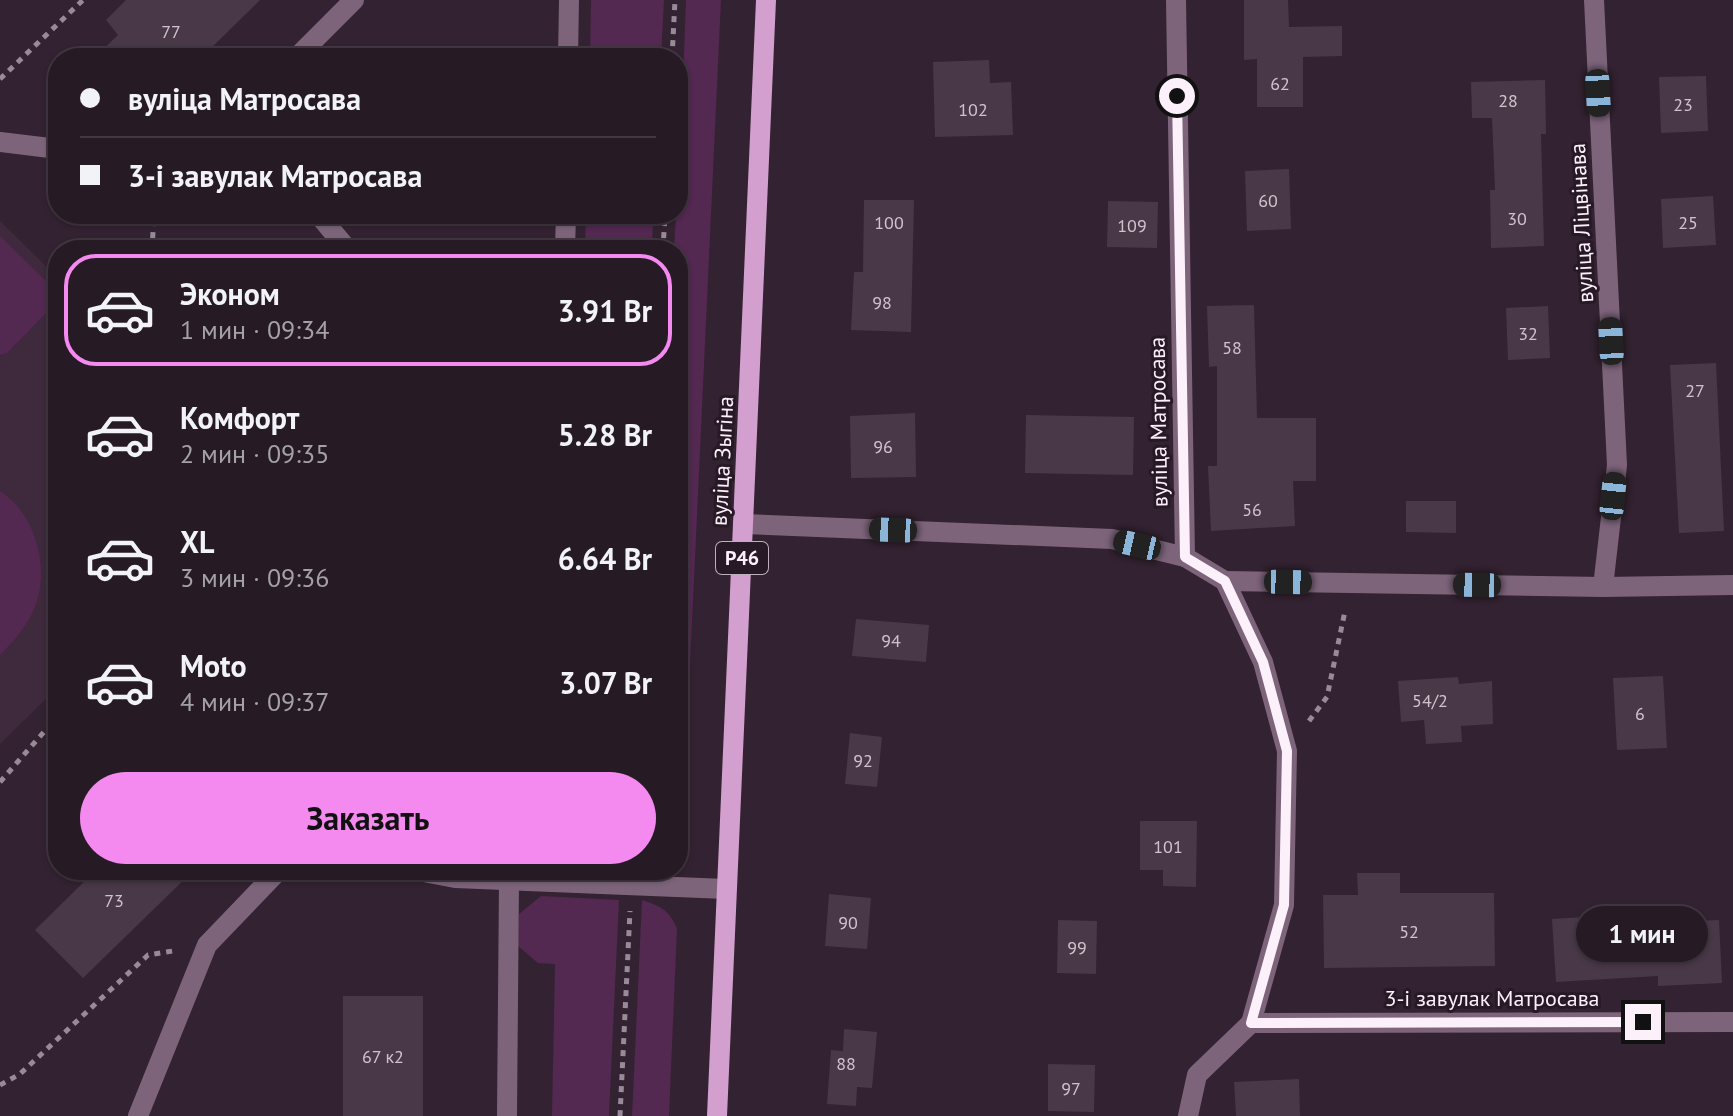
<!DOCTYPE html>
<html lang="ru">
<meta charset="utf-8">
<style>
:root{--surface:#261a25;--page:#322732;--text:#f1f3f6;--muted:#a4a1a7;--line:#423842;--accent:#f489ef}
body{margin:0;font-family:"PT Sans",sans-serif;background:var(--page);color:var(--text);height:100vh;display:flex;flex-direction:column;font-size:30px;white-space:nowrap}
*{box-sizing:border-box;margin:0}
p{font-size:26px;color:var(--muted)}
.icon{flex:none;width:44px;height:44px;fill:none;stroke:currentColor;stroke-width:2;stroke-linecap:round;stroke-linejoin:round}
.map{position:relative;flex:1;overflow:hidden}
.sheet{position:absolute;left:48px;top:240px;width:640px;height:640px;display:flex;flex-direction:column;background:var(--surface);border-radius:32px;box-shadow:0 2px 6px #0004,0 0 0 2px var(--line)}
.sheet>*{flex:none}
.hud{position:absolute;left:48px;top:48px;width:640px;height:176px;border-radius:32px;box-shadow:0 2px 6px #0004,0 0 0 2px var(--line);display:grid;align-content:center;height:176px;padding:0 32px;background:var(--surface)}
.end{position:absolute;width:36px;height:36px;margin:-18px;border:10px solid #fcf1fb;background:#111;box-shadow:0 0 0 4px #111}
.from{border-radius:50%}
.bubble{position:absolute;height:56px;border-radius:28px;background:var(--surface);box-shadow:0 2px 6px #0004,0 0 0 2px var(--line);font-size:26px;font-weight:600;line-height:56px;text-align:center}
.car{position:absolute;width:24px;height:48px;margin:-24px -12px;border-radius:10px;box-shadow:0 0 6px 2px #0007;background:linear-gradient(#222 24%,#8ab4d8 0 40%,#222 0 76%,#8ab4d8 0 86%,#222 0)}
.hud b{display:flex;align-items:center;gap:28px;height:76px;font-size:30px}
.hud b+b{border-top:2px solid var(--line)}
.hud i{width:20px;height:20px;background:var(--text)}
ul{padding:14px 0 0;list-style:none}
li{display:flex;align-items:center;gap:24px;height:112px;margin:0 16px 12px;padding:0 16px;border:4px solid transparent;border-radius:32px}
li div{flex:1}
li b{display:block;font-size:30px}
li em{font-style:normal;font-weight:600}
li.selected{border-color:var(--accent)}
li>.icon{width:72px;height:72px;stroke-width:1.5}
.primary-button{display:flex;gap:16px;margin-top:auto;padding:16px 32px}
.primary-button a{flex:1;height:92px;border-radius:48px;background:var(--accent);color:#111;font-size:32px;font-weight:600;line-height:92px;text-align:center}
.map>svg:first-child{display:block}
</style>
<div class="map">
<svg width="1733" height="1116" viewBox="0 0 1733 1116">
<rect width="100%" height="100%" fill="#332231"/>
<polygon fill="#3e293d" points="0,221 58,278 58,687 0,744"/>
<g fill="#532851">
<polygon points="591,0 664,0 661,58 590,58"/>
<polygon points="686,0 721,0 682,837 678,849 678,250 674,250 676,214 678,214"/>
<polygon points="586,214 653,214 652,250 585,250"/>
<polygon points="0,236 54,289 57,297 54,305 7,353 0,355"/>
<path d="M 0,491 C 36,513 51,571 34,609 C 28,625 12,643 0,655 Z"/>
<polygon points="541,896 619,900 609,1116 552,1116 555,964 538,963 518,946 519,914"/>
<path d="M 642,900 C 661,906 670,911 677,929 L 669,1116 L 632,1116 Z"/>
</g>
<g fill="#493848">
<polygon points="126,0 260,0 201,58 94,58 118,35 106,20"/>
<polygon points="1244,0 1288,0 1289,27 1342,26 1342,56 1303,57 1303,107 1257,107 1257,59 1244,60"/>
<polygon points="989,60 990,83 1011,82 1013,135 935,137 933,62"/>
<polygon points="1706,76 1708,131 1661,133 1659,77"/>
<polygon points="1545,80 1546,134 1541,134 1544,246 1491,248 1490,190 1495,190 1492,118 1472,118 1471,82"/>
<polygon points="1289,169 1291,229 1247,231 1245,171"/>
<polygon points="1713,196 1716,245 1663,248 1661,199"/>
<polygon points="864,200 914,200 911,332 851,330 854,272 863,272"/>
<polygon points="1108,201 1158,202 1157,248 1107,247"/>
<polygon points="1254,305 1257,418 1316,418 1316,481 1293,481 1295,526 1211,531 1208,466 1217,466 1217,366 1209,367 1207,306"/>
<polygon points="1548,306 1550,358 1508,360 1506,308"/>
<polygon points="1716,363 1724,531 1679,533 1670,365"/>
<polygon points="915,413 916,477 851,478 850,416"/>
<polygon points="1026,415 1134,417 1133,475 1025,473"/>
<polygon points="1406,501 1456,501 1456,533 1406,532"/>
<polygon points="856,619 929,625 926,662 852,656"/>
<polygon points="1663,676 1667,748 1617,750 1613,678"/>
<polygon points="1458,677 1459,684 1492,681 1493,724 1461,726 1462,742 1426,744 1424,720 1401,722 1398,681"/>
<polygon points="850,733 882,737 877,787 845,784"/>
<polygon points="1140,821 1197,821 1196,887 1163,886 1163,870 1140,870"/>
<polygon points="96,870 194,870 83,978 35,930"/>
<polygon points="1357,873 1400,873 1400,893 1494,893 1495,966 1324,968 1323,895 1358,895"/>
<polygon points="829,894 871,898 867,949 825,946"/>
<polygon points="1601,916 1601,925 1719,920 1722,983 1658,986 1658,976 1556,982 1552,919"/>
<polygon points="1058,920 1097,921 1096,974 1057,973"/>
<rect x="343" y="996" width="80" height="120"/>
<polygon points="844,1029 877,1032 872,1088 857,1087 856,1106 827,1104 831,1050 843,1051"/>
<polygon points="1048,1064 1095,1065 1094,1112 1048,1111"/>
<polygon points="1299,1079 1300,1116 1236,1116 1234,1082"/>
</g>
<g fill="none" stroke-linecap="round" stroke-linejoin="round">
<g stroke="#988a97" stroke-width="5" stroke-dasharray="6 6" stroke-linecap="butt">
<polyline points="672,58 675,0"/>
<polyline points="0,79 83,0"/>
<polyline points="152,250 154,214"/>
<polyline points="663,250 665,214"/>
<polyline points="1309,721 1327,697 1345,611"/>
<polyline points="0,782 58,716"/>
<polyline points="0,1085 20,1074 148,955 173,951"/>
<polyline points="620,1116 630,911"/>
</g>
<g stroke="#7d647b" stroke-width="20">
<polyline points="1176,0 1185,557 1225,581 1263,662 1287,751 1284,905 1251,1023 1197,1075 1188,1116"/>
<polyline points="1594,0 1617,465 1603,587"/>
<polyline points="296,58 354,0"/>
<polyline points="568,58 569,0"/>
<polyline points="0,142 58,149"/>
<polyline points="318,214 348,250"/>
<polyline points="565,250 566,214"/>
<polyline points="743,524 1112,539 1185,557"/>
<polyline points="1225,581 1603,587 1733,585"/>
<polyline points="413,870 455,878 726,889"/>
<polyline points="1251,1023 1733,1022"/>
<polyline points="138,1116 207,945 279,870"/>
<polyline points="507,1116 509,881"/>
</g>
<polyline stroke="#d29fce" stroke-width="20" points="717,1116 766,0"/>
</g>
<g fill="none" stroke-linecap="round" stroke-linejoin="round">
<polyline stroke="#fcf1fb" stroke-width="10" points="1177,96 1185,557 1225,581 1263,662 1287,751 1284,905 1251,1023 1643,1022"/>
</g>
<g text-anchor="middle" dominant-baseline="central" stroke-width="6" stroke-linejoin="round" paint-order="stroke">
<g font-size="18" fill="#cfc3ce">
<text x="171" y="31">77</text>
<text x="1280" y="83">62</text>
<text x="1508" y="100">28</text>
<text x="1683" y="104">23</text>
<text x="973" y="109">102</text>
<text x="1268" y="200">60</text>
<text x="1517" y="218">30</text>
<text x="889" y="222">100</text>
<text x="1688" y="222">25</text>
<text x="1132" y="225">109</text>
<text x="882" y="302">98</text>
<text x="1528" y="333">32</text>
<text x="1232" y="347">58</text>
<text x="1695" y="390">27</text>
<text x="883" y="446">96</text>
<text x="1252" y="509">56</text>
<text x="891" y="640">94</text>
<text x="1430" y="700">54/2</text>
<text x="1640" y="713">6</text>
<text x="863" y="760">92</text>
<text x="1168" y="846">101</text>
<text x="114" y="900">73</text>
<text x="848" y="922">90</text>
<text x="1409" y="931">52</text>
<text x="1077" y="947">99</text>
<text x="383" y="1056">67 к2</text>
<text x="846" y="1063">88</text>
<text x="1071" y="1088">97</text>
</g>
<rect fill="#281927" stroke="#bcb0bb" stroke-width="2" x="716" y="542" width="52" height="32" rx="6"/>
<g font-size="20" font-weight="bold" fill="#fcf1fb">
<text x="742" y="558">Р46</text>
</g>
<g font-size="22" fill="#fcf1fb" stroke="#281927">
<text transform="translate(1581 223) rotate(-93)">вуліца Ліцвінава</text>
<text transform="translate(1158 422) rotate(-91)">вуліца Матросава</text>
<text transform="translate(722 461) rotate(-87)">вуліца Зыгіна</text>
<text x="1492" y="998">3-і завулак Матросава</text>
</g>
</g>
</svg>
<i class="end from" style="left:1177px;top:96px"></i>
<i class="end" style="left:1643px;top:1022px"></i>
<div class="bubble" style="left:1576px;top:906px;width:132px">1 мин</div>
<i class="car" style="left:1598px;top:93px;rotate:177deg"></i>
<i class="car" style="left:1611px;top:341px;rotate:357deg"></i>
<i class="car" style="left:1613px;top:496px;rotate:6deg"></i>
<i class="car" style="left:893px;top:530px;rotate:272deg"></i>
<i class="car" style="left:1137px;top:545px;rotate:283deg"></i>
<i class="car" style="left:1288px;top:582px;rotate:91deg"></i>
<i class="car" style="left:1477px;top:585px;rotate:271deg"></i>
<div class="hud">
<b><i class="from"></i>вуліца Матросава</b>
<b><i></i>3-і завулак Матросава</b>
</div>
<section class="sheet">
<ul>
<li class="selected"><svg class="icon" aria-label="car" viewBox="0 0 24 24"><path d="M5 17H2v-5l4-1 3-4h7l3 4 3 1v5h-3M9 17h6M6 11h13"/><circle cx="7" cy="17" r="2"/><circle cx="17" cy="17" r="2"/></svg><div><b>Эконом</b><p>1 мин · 09:34</p></div><em>3.91 Br</em></li>
<li><svg class="icon" aria-label="car" viewBox="0 0 24 24"><path d="M5 17H2v-5l4-1 3-4h7l3 4 3 1v5h-3M9 17h6M6 11h13"/><circle cx="7" cy="17" r="2"/><circle cx="17" cy="17" r="2"/></svg><div><b>Комфорт</b><p>2 мин · 09:35</p></div><em>5.28 Br</em></li>
<li><svg class="icon" aria-label="car" viewBox="0 0 24 24"><path d="M5 17H2v-5l4-1 3-4h7l3 4 3 1v5h-3M9 17h6M6 11h13"/><circle cx="7" cy="17" r="2"/><circle cx="17" cy="17" r="2"/></svg><div><b>XL</b><p>3 мин · 09:36</p></div><em>6.64 Br</em></li>
<li><svg class="icon" aria-label="car" viewBox="0 0 24 24"><path d="M5 17H2v-5l4-1 3-4h7l3 4 3 1v5h-3M9 17h6M6 11h13"/><circle cx="7" cy="17" r="2"/><circle cx="17" cy="17" r="2"/></svg><div><b>Moto</b><p>4 мин · 09:37</p></div><em>3.07 Br</em></li>
</ul>
<div class="primary-button"><a>Заказать</a></div>
</section>
</div>
